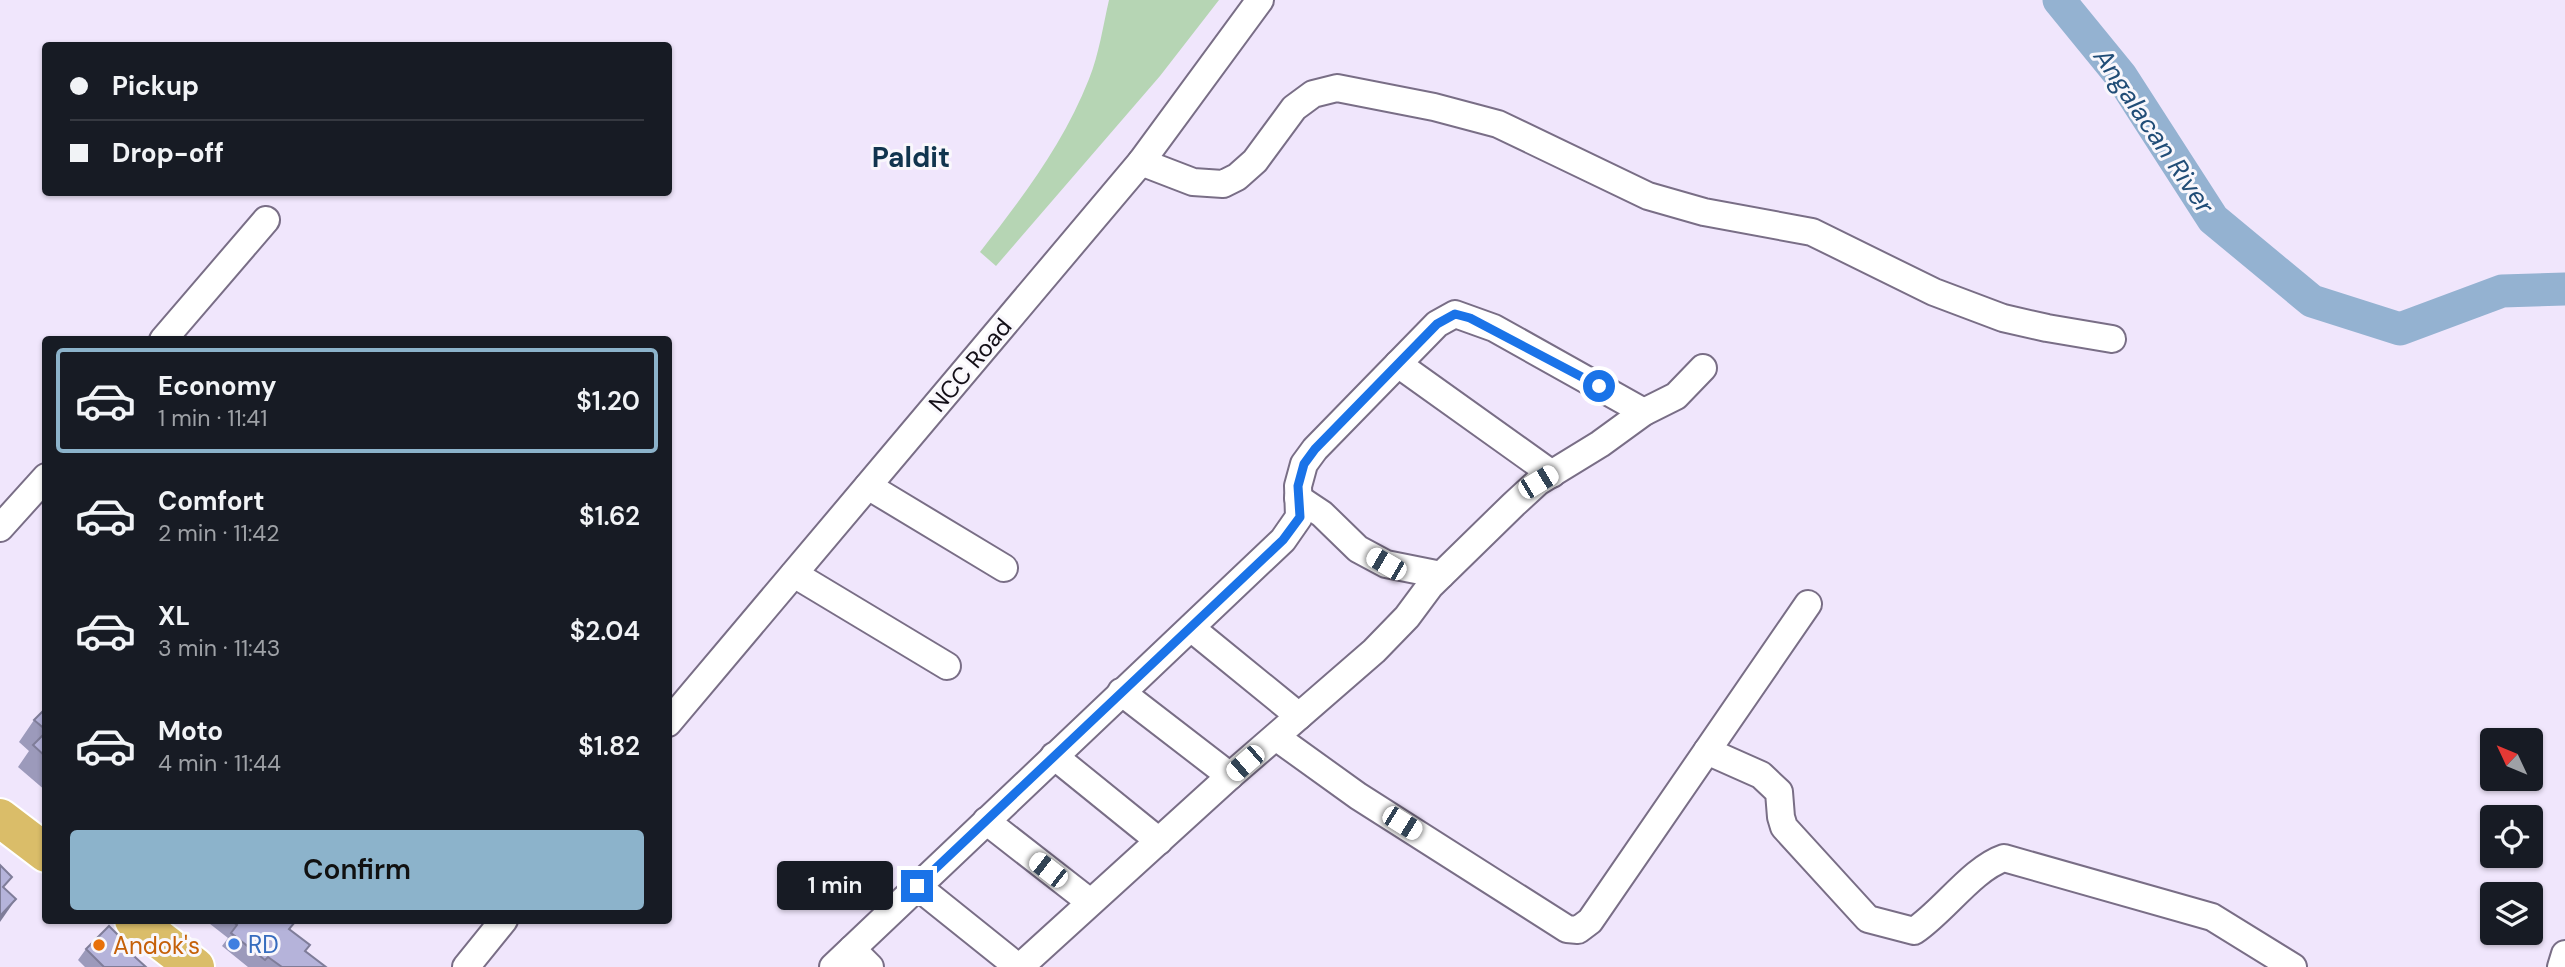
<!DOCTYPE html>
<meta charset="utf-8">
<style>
:root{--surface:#171b24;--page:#242831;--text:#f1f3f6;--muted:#9ea1a6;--line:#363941;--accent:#8cb3cb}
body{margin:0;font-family:"DM Sans",sans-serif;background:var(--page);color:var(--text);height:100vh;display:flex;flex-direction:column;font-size:26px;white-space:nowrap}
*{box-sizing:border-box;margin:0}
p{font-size:23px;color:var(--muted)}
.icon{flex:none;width:38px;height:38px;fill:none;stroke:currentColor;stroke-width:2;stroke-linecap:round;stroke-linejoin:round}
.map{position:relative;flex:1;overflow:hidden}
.sheet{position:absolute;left:42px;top:336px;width:630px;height:588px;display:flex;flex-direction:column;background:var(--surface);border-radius:7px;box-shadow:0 2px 5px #0004}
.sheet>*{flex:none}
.guide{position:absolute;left:42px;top:42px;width:630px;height:154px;border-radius:7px;box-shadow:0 2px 5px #0004;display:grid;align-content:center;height:154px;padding:0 28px;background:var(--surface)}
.needle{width:46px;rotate:314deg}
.controls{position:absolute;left:2480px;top:728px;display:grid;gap:14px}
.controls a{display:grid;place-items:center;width:63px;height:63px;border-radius:7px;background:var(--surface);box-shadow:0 2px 5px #0004;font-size:35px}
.end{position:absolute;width:32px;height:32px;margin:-16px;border:9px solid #1a73e8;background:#fff;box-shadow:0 0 0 4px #fff}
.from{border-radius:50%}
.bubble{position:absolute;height:49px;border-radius:7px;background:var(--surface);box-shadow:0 2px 5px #0004;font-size:23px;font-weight:600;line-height:49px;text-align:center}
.car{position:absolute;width:21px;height:42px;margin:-21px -10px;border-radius:9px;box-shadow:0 0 5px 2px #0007;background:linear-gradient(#fff 24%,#345 0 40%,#fff 0 76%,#345 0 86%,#fff 0)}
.guide b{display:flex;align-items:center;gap:24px;height:66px;font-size:26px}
.guide b+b{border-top:2px solid var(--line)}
.guide i{width:18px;height:18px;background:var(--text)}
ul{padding:12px 0 0;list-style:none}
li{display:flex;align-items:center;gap:21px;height:105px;margin:0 14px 10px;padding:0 14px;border:4px solid transparent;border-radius:7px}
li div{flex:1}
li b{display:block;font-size:26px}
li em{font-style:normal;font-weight:600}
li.active{border-color:var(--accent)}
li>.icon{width:63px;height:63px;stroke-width:1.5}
.primary-button{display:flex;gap:14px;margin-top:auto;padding:14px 28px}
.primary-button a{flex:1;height:80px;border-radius:7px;background:var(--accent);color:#111;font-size:28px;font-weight:600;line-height:80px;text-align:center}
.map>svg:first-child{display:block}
</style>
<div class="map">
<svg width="2565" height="967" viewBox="0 0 2565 967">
<rect width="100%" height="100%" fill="#f0e6fc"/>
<path fill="#b6d5b4" d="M 1109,0 L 1219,0 L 1160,76 L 996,266 L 980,252 C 1022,198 1064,143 1089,79 C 1099,54 1103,26 1109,0 Z"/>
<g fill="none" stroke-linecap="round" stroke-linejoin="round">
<polyline stroke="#94b2d1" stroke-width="33" points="2059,0 2121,76 2213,219 2312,301 2400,329 2502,291 2565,289"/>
<g stroke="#796e86" stroke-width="30">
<g id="minor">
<polyline points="1141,162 1193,182 1223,184 1237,177 1255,161 1294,108 1313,94 1337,88 1434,107 1498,124 1648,196 1704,212 1812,232 1934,292 2003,318 2047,328 2112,339"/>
<polyline points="163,340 266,220"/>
<polyline points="1398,364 1552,474"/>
<polyline points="868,486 1004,568"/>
<polyline points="1298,498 1322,514 1358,549 1386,564 1441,575"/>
<polyline points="0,528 46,477"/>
<polyline points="794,574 947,666"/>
<polyline points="1191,628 1299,716"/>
<polyline points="1121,692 1230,776"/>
<polyline points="668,723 1141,162 1260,0"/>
<polyline points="1276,737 1358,796 1567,929 1578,930 1590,921 1808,604"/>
<path d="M 1707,751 L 1761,775 L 1779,792 L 1781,817 L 1784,827 L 1868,919 L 1914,931 C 1944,911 1972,869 2004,858 L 2212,917 L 2293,967"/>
<polyline points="1054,756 1159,841"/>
<polyline points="986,821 1090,902"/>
<polyline points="917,886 1018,967"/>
<polyline points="852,949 870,967"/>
<polyline points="466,967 504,920"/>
<polyline points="833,967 1283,540 1299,517 1298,486 1304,464 1315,449 1437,324 1455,314 1494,328 1644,412"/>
<polyline points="1020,967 1230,776 1374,651 1407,617 1430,586 1514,504 1538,482 1600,444 1644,412 1676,396 1703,368"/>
<polyline points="2561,967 2565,954"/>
</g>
</g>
<g stroke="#fff" stroke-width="42">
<g id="highway">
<polyline points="0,818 46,853"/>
<polyline points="134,920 195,967"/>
</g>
</g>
<use href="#minor" stroke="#fff" stroke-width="26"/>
<use href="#highway" stroke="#dabd69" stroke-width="38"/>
</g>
<g fill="#9c9abb">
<polygon points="46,708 46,791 18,767 29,751 19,742 34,720"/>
<polygon points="205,920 293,920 290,930 306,951 326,967 248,967 222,946 228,938"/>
<polygon points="128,945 125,949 146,967 85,967 78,960 86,949"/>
</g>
<polygon fill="#7f7d99" points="16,899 0,922 0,916"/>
<g fill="#b5b3da" stroke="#7f7d99" stroke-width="2">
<polygon points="46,708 46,730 34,720"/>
<polygon points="46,732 46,757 33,745"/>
<polygon points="0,865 12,877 3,887 16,899 0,916"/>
<polygon points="231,920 293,920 295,922 289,929 310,945 305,951 326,967 282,967 268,957 265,960 231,933 237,925"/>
<polygon points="109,926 128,945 125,948 146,967 104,967 86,949"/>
</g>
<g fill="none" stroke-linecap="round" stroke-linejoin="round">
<polyline stroke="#1a73e8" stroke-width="9" points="917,886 1283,540 1300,517 1298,486 1304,464 1315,449 1437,324 1455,314 1470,318 1599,386"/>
</g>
<circle fill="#3f7fe0" stroke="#f9f7fc" stroke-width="2.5" cx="234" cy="944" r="7"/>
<circle fill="#e8710a" stroke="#f9f7fc" stroke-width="2.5" cx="99" cy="945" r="7"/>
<g text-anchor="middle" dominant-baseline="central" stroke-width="6" stroke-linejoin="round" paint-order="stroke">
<g font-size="24" fill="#130f17" stroke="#f9f7fc">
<text transform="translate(970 365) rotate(-50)">NCC Road</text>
</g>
<g font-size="24" fill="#366cbe" stroke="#f9f7fc" text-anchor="start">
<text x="248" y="944">RD</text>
</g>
<g font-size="24" fill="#c56008" stroke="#f9f7fc" text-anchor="start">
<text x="113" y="945">Andok's</text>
</g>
<g font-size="26" font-style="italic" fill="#214d77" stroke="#f9f7fc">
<text transform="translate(2154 131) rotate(56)">Angalacan River</text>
</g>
<g font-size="28" font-weight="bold" fill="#11354e" stroke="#f9f7fc">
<text x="911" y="157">Paldit</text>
</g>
</g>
</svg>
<div class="controls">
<a><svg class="needle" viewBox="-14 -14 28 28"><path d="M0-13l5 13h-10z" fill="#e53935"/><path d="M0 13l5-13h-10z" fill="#9ea1a6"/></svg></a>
<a><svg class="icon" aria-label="locate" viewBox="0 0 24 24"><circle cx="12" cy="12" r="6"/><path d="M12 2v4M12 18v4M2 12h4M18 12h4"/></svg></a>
<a><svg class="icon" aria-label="layers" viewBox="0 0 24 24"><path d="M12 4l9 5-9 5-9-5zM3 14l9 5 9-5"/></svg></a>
</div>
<i class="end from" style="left:1599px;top:386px"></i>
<i class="end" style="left:917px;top:886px"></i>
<div class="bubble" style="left:777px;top:861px;width:116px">1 min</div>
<i class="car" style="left:1538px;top:482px;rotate:59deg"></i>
<i class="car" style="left:1386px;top:564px;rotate:300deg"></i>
<i class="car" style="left:1245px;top:763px;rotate:229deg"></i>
<i class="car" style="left:1402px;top:823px;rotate:122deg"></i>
<i class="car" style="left:1048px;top:870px;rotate:308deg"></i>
<div class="guide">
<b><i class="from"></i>Pickup</b>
<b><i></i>Drop-off</b>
</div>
<section class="sheet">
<ul>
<li class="active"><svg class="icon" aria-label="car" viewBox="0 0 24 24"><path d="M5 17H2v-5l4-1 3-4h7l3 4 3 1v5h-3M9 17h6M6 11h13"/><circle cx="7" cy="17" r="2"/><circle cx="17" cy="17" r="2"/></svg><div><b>Economy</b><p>1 min · 11:41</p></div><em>$1.20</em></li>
<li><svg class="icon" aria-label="car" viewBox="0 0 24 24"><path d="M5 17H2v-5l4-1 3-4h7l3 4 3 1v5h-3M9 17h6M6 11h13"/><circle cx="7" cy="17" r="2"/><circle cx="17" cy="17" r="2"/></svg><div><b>Comfort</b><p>2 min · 11:42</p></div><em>$1.62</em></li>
<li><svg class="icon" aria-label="car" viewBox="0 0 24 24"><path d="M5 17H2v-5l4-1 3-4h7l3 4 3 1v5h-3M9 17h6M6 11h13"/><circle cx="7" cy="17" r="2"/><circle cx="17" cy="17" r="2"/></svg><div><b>XL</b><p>3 min · 11:43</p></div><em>$2.04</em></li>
<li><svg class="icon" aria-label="car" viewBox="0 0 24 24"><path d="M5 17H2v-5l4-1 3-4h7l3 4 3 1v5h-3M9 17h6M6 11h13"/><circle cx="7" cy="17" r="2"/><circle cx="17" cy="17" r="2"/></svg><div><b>Moto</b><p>4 min · 11:44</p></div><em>$1.82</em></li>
</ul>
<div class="primary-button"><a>Confirm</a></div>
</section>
</div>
